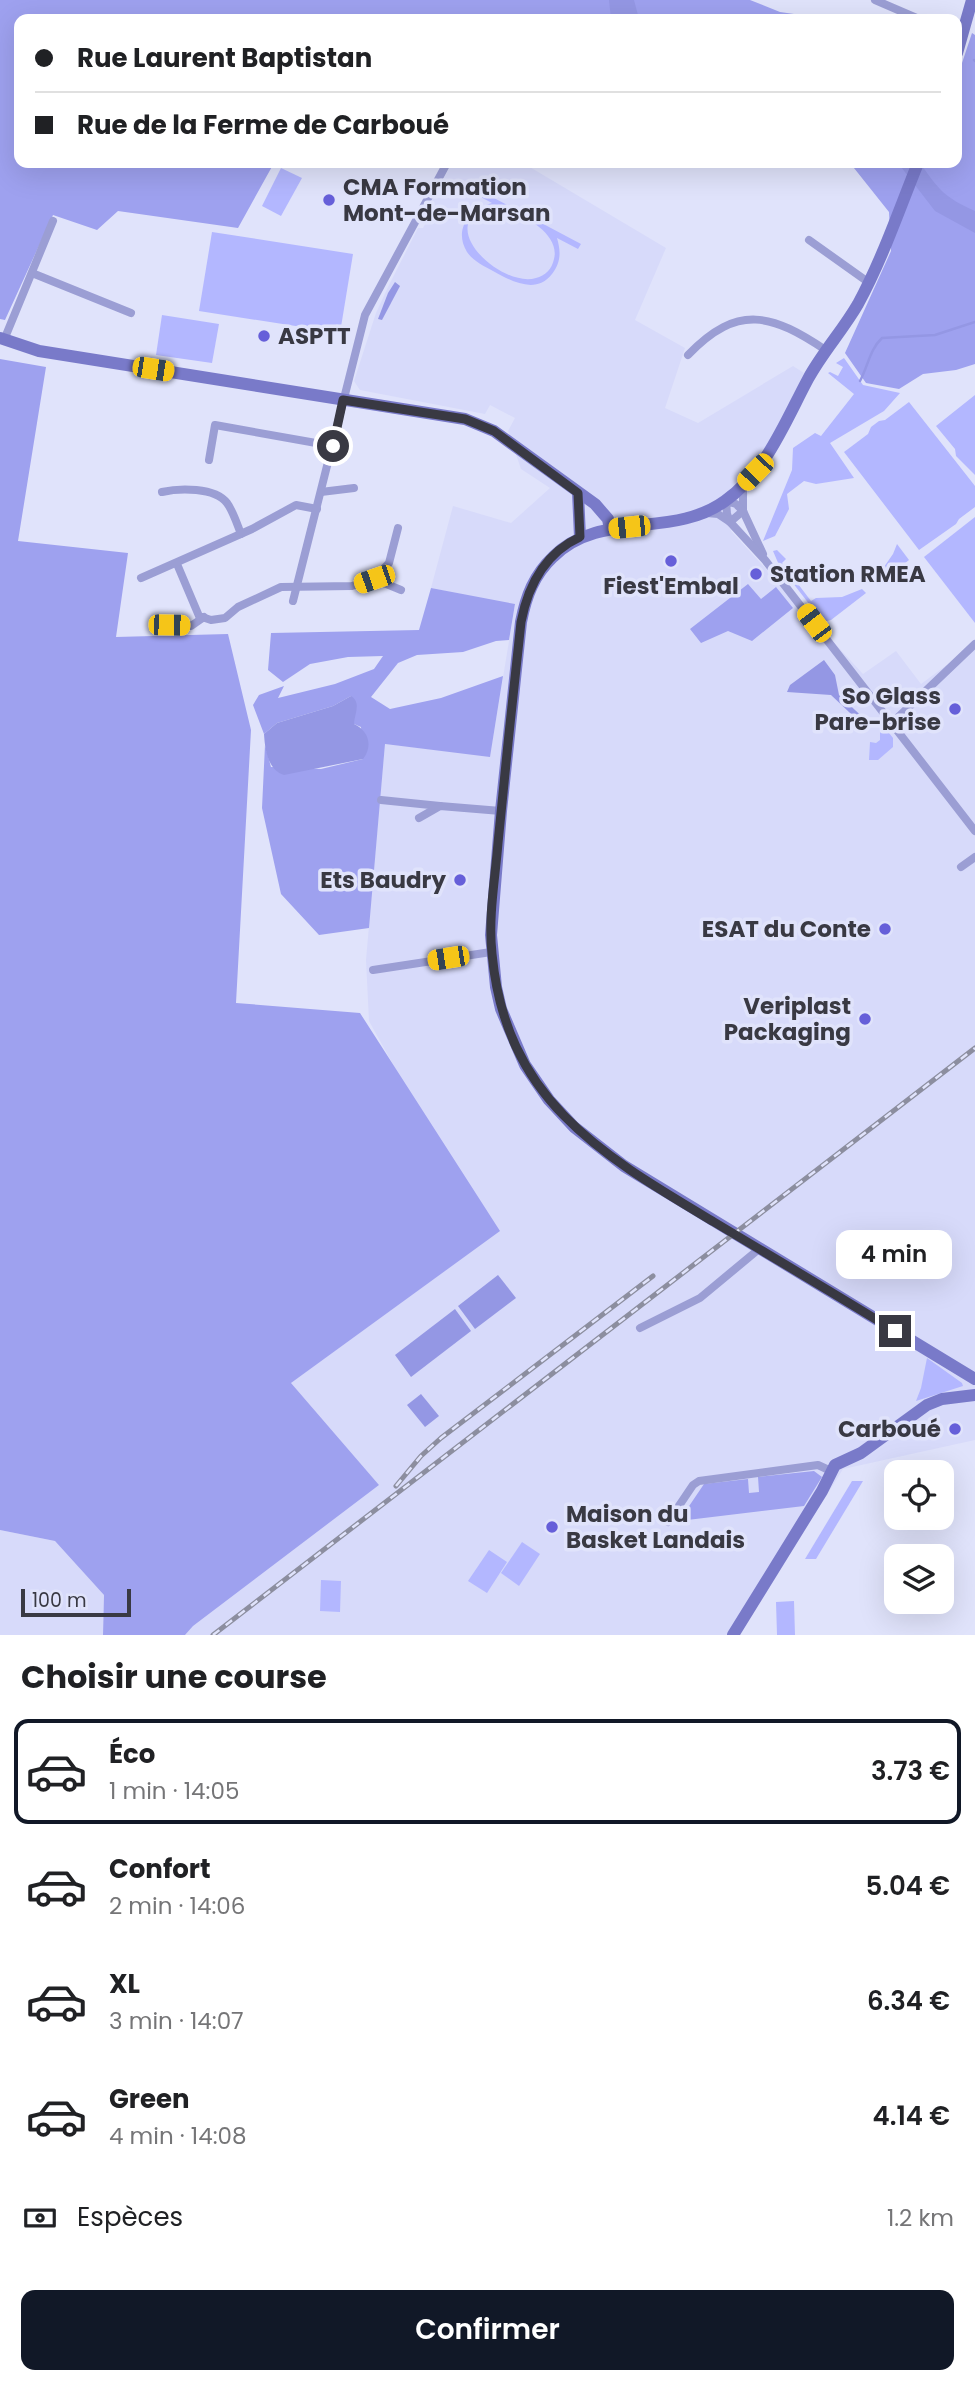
<!DOCTYPE html>
<html lang="fr">
<meta charset="utf-8">
<style>
:root{--surface:#fff;--page:#f2f2f2;--text:#202124;--muted:#757577;--line:#e0e0e0;--accent:#111827}
body{margin:0;font-family:Poppins,sans-serif;background:var(--page);color:var(--text);height:100vh;display:flex;flex-direction:column;font-size:26px;white-space:nowrap}
*{box-sizing:border-box;margin:0}
p{font-size:23px;color:var(--muted)}
.icon{flex:none;width:38px;height:38px;fill:none;stroke:currentColor;stroke-width:2;stroke-linecap:round;stroke-linejoin:round}
.map{position:relative;height:1635px;overflow:hidden}
.drawer{display:flex;flex-direction:column;background:var(--surface);flex:1}
.drawer>*{flex:none}
.hud{position:absolute;left:14px;top:14px;width:948px;height:154px;border-radius:14px;box-shadow:0 7px 28px #0002;display:grid;align-content:center;height:154px;padding:0 21px;background:var(--surface)}
.fabs{position:absolute;left:884px;top:1460px;display:grid;gap:14px}
.fabs a{display:grid;place-items:center;width:70px;height:70px;border-radius:14px;background:var(--surface);box-shadow:0 7px 28px #0002;font-size:35px}
.scale{position:absolute;left:21px;bottom:18px;width:110px;box-sizing:border-box;padding-left:7px;border:4px solid #393943;border-top:0;font-size:19px;line-height:24px;white-space:nowrap;color:#393943;-webkit-text-stroke:5px #e0e3fb;paint-order:stroke}
.end{position:absolute;width:32px;height:32px;margin:-16px;border:9px solid #393943;background:#fff;box-shadow:0 0 0 4px #fff}
.from{border-radius:50%}
.bubble{position:absolute;height:49px;border-radius:14px;background:var(--surface);box-shadow:0 7px 28px #0002;font-size:23px;font-weight:600;line-height:49px;text-align:center}
.car{position:absolute;width:21px;height:42px;margin:-21px -10px;border-radius:9px;box-shadow:0 0 5px 2px #0007;background:linear-gradient(#f5c518 24%,#345 0 40%,#f5c518 0 76%,#345 0 86%,#f5c518 0)}
.hud b{display:flex;align-items:center;gap:24px;height:66px;font-size:26px}
.hud b+b{border-top:2px solid var(--line)}
.hud i{width:18px;height:18px;background:var(--text)}
ul{padding:0;list-style:none}
li{display:flex;align-items:center;gap:21px;height:105px;margin:0 14px 10px;padding:0 7px;border:4px solid transparent;border-radius:14px}
li div{flex:1}
li b{display:block;font-size:26px}
li em{font-style:normal;font-weight:600}
li.active{border-color:var(--accent)}
li>.icon{width:63px;height:63px;stroke-width:1.5}
h2{padding:0 21px;font-size:32px;line-height:84px}
.pay{display:flex;align-items:center;gap:18px;height:77px;padding:0 21px;font-size:26px}
.pay p{margin-inline-start:auto}
.button{display:flex;gap:14px;margin-top:auto;padding:14px 21px}
.button a{flex:1;height:80px;border-radius:14px;background:var(--accent);color:#fff;font-size:28px;font-weight:600;line-height:80px;text-align:center}
.map>svg:first-child{display:block}
</style>
<div class="map">
<svg width="975" height="1635" viewBox="0 0 975 1635">
<rect width="100%" height="100%" fill="#e0e3fb"/>
<g fill="#d7dafa">
<polygon points="452,163 523,163 666,248 635,320 685,348 665,408 698,423 793,366 804,373 731,531 863,674 896,651 921,684 975,644 975,1440 843,1469 740,1635 185,1635 193,1626 379,1485 291,1383 446,1270 498,1229 400,1077 369,1021 366,960 385,744 490,756 515,605 431,588 453,506 511,523 550,488 521,469 508,431 515,418 490,405 485,414 360,390 354,381 376,313 388,287 418,228 423,228 428,219 430,215 427,209"/>
<polygon points="0,1530 55,1541 104,1595 103,1635 0,1635"/>
</g>
<g fill="#b3b7ff" fill-rule="evenodd">
<polygon points="281,168 302,178 281,216 262,206"/>
<path d="M 479,190 L 581,244 L 578,249 L 557,238 C 561,252 561,262 552,274 C 536,295 511,281 493,271 C 484,266 473,261 467,252 C 453,229 470,209 492,203 L 477,195 ZM 495,207 C 517,210 561,232 554,259 C 552,269 545,276 536,278 C 500,289 428,219 495,207 Z"/>
<polygon points="212,232 353,254 340,333 199,311"/>
<polygon points="162,315 219,324 212,363 156,355"/>
<polygon points="844,358 863,385 900,393 884,411 830,443 854,478 816,484 804,481 787,494 789,509 775,536 763,541 792,470 793,448 815,433 821,436 854,394 828,373 830,372 838,376 843,367 836,363"/>
<polygon points="975,395 975,475 956,456 955,449 936,426"/>
<polygon points="909,402 975,486 975,507 959,519 956,524 919,550 844,452 868,434 871,427 879,421 885,420"/>
<polygon points="975,517 975,623 924,557"/>
<polygon points="897,544 909,560 881,582 877,577 893,554"/>
<polygon points="777,550 786,559 782,563 811,601 816,598 842,597 862,589 866,593 831,620 823,622 779,565 773,551"/>
<polygon points="880,731 889,733 893,738 893,747 878,760 869,760 870,742 876,743 880,740"/>
<polygon points="927,1358 962,1383 963,1386 916,1401 921,1388"/>
<polygon points="852,1481 863,1481 816,1559 805,1559"/>
<polygon points="522,1542 540,1554 519,1586 501,1573"/>
<polygon points="489,1550 507,1562 487,1593 468,1581"/>
<polygon points="321,1580 341,1581 340,1612 320,1611"/>
<polygon points="794,1601 795,1635 777,1635 776,1602"/>
</g>
<g fill="#9ea1ef">
<polygon points="0,0 750,0 780,12 829,19 19,19 19,163 274,163 238,228 118,211 97,230 53,215 5,320 0,319"/>
<polygon points="972,33 975,35 975,364 956,370 923,374 899,389 866,383 845,353 891,251 889,212 850,163 957,163 957,78"/>
<polygon points="0,359 46,367 18,541 128,553 116,637 228,634 251,730 236,1003 360,1013 500,1231 291,1383 379,1485 193,1626 185,1635 103,1635 104,1595 55,1541 0,1530"/>
<polygon points="748,584 761,599 776,587 793,608 752,641 728,631 701,643 690,629"/>
<polygon points="431,588 515,604 509,640 496,641 463,652 417,655 398,663 371,697 390,709 441,698 503,676 490,757 385,744 369,928 319,935 281,894 262,808 265,745 271,767 321,769 363,759 361,727 354,724 351,696 333,706 277,723 264,734 253,705 259,695 284,686 278,698 335,684 374,669 383,656 348,657 310,664 283,682 268,670 271,633 419,630"/>
<polygon points="814,1471 822,1477 804,1506 679,1521 704,1484 748,1479 749,1493 759,1492 758,1477"/>
</g>
<g fill="#9497e4">
<polygon points="609,0 634,0 639,19 611,19"/>
<path d="M 898,163 L 920,163 C 939,190 944,197 975,211 L 975,233 L 935,211 Z"/>
<polygon points="395,282 400,286 382,320 378,319 388,293"/>
<polygon points="824,660 835,675 839,695 871,725 867,729 831,695 787,692 790,685"/>
<path d="M 351,696 C 362,703 354,715 354,724 C 369,731 373,746 363,759 L 284,775 C 268,770 265,750 264,734 L 277,723 L 333,706 Z"/>
<polygon points="498,1275 516,1298 475,1329 458,1306"/>
<polygon points="455,1309 471,1331 411,1377 395,1355"/>
<polygon points="421,1394 439,1416 425,1427 407,1405"/>
</g>
<g fill="none" stroke-linecap="round" stroke-linejoin="round">
<g stroke="#9497e4" stroke-width="2.5">
<polyline points="974,60 975,61"/>
<path d="M 860,381 C 868,366 870,349 882,338 L 935,335 L 975,322"/>
</g>
<g stroke="#9b9ed4" stroke-width="8">
<polyline points="875,0 919,19"/>
<polyline points="809,240 868,282"/>
<polyline points="32,273 131,313"/>
<polyline points="4,340 53,221"/>
<path d="M 688,355 C 738,303 772,314 827,351"/>
<polyline points="209,460 215,425 333,446"/>
<polyline points="743,485 743,511 763,554"/>
<path d="M 162,492 C 179,488 215,487 227,503 C 233,511 237,524 241,534"/>
<polyline points="321,492 354,488"/>
<polyline points="743,511 736,504 726,501 727,514 730,522 765,560 975,831"/>
<polyline points="707,513 718,514 730,522 743,511"/>
<polyline points="177,564 199,616 211,620 225,618 238,607 281,587 352,586 374,579 389,563 398,528"/>
<polyline points="377,575 384,583 401,590"/>
<polyline points="141,578 252,529 296,505 317,509"/>
<polyline points="293,601 365,315 447,163"/>
<polyline points="169,625 191,626 204,617"/>
<polyline points="891,724 975,644"/>
<polyline points="381,800 440,806"/>
<polyline points="419,818 440,806 501,811"/>
<polyline points="961,867 975,857"/>
<polyline points="373,970 491,952"/>
<polyline points="640,1328 700,1298 759,1249"/>
<polyline points="668,1522 693,1485 699,1481 818,1465 831,1471"/>
</g>
<g stroke="#797ac9" stroke-width="12">
<polyline points="957,53 972,0"/>
<path d="M 918,163 C 899,210 882,260 858,304 C 843,330 822,353 808,379 C 785,422 766,472 725,501 C 673,539 599,510 553,557 C 534,575 526,596 521,622 L 501,811 L 491,935 L 496,987 L 501,1009 L 525,1065 L 549,1100 L 574,1127 L 624,1166 L 975,1379"/>
<polyline points="0,338 39,351 465,419 494,431 595,504 608,519 610,529"/>
<polyline points="578,493 580,537"/>
<polyline points="733,1635 822,1491 835,1465 861,1453 927,1405 942,1399 975,1395"/>
</g>
<g stroke="#8c8e9f" stroke-width="5">
<g id="rail">
<polyline points="396,1486 421,1456 441,1438 653,1276"/>
<polyline points="213,1635 975,1048"/>
</g>
</g>
<use href="#rail" stroke="#e0e3fb" stroke-width="2.5" stroke-dasharray="8" stroke-linecap="butt"/>
</g>
<g fill="none" stroke-linecap="round" stroke-linejoin="round">
<path stroke="#393943" stroke-width="9" d="M 333,446 L 343,400 L 465,419 L 494,431 L 578,493 L 580,537 C 545,553 528,586 521,622 C 513,696 505,769 498,843 C 495,880 488,917 492,954 C 506,1100 600,1154 714,1222 C 774,1258 835,1294 895,1331"/>
</g>
<g fill="#665fd9" stroke="#e0e3fb" stroke-width="2.5">
<circle cx="329" cy="200" r="7"/>
<circle cx="264" cy="336" r="7"/>
<circle cx="671" cy="561" r="7"/>
<circle cx="756" cy="574" r="7"/>
<circle cx="955" cy="709" r="7"/>
<circle cx="460" cy="880" r="7"/>
<circle cx="885" cy="929" r="7"/>
<circle cx="865" cy="1019" r="7"/>
<circle cx="955" cy="1429" r="7"/>
<circle cx="552" cy="1527" r="7"/>
</g>
<g text-anchor="middle" dominant-baseline="central" stroke-width="7" stroke-linejoin="round" paint-order="stroke">
<g font-size="23" font-weight="bold" fill="#393943" stroke="#e0e3fb" text-anchor="end">
<text x="343" y="187" text-anchor="start">CMA Formation<tspan x="343" dy="26">Mont-de-Marsan</tspan></text>
<text x="278" y="336" text-anchor="start">ASPTT</text>
<text x="770" y="574" text-anchor="start">Station RMEA</text>
<text x="671" y="586" text-anchor="middle">Fiest'Embal</text>
<text x="941" y="696">So Glass<tspan x="941" dy="26">Pare-brise</tspan></text>
<text x="446" y="880">Ets Baudry</text>
<text x="871" y="929">ESAT du Conte</text>
<text x="851" y="1006">Veriplast<tspan x="851" dy="26">Packaging</tspan></text>
<text x="941" y="1429">Carboué</text>
<text x="566" y="1514" text-anchor="start">Maison du<tspan x="566" dy="26">Basket Landais</tspan></text>
</g>
</g>
</svg>
<div class="fabs">
<a><svg class="icon" aria-label="locate" viewBox="0 0 24 24"><circle cx="12" cy="12" r="6"/><path d="M12 2v4M12 18v4M2 12h4M18 12h4"/></svg></a>
<a><svg class="icon" aria-label="layers" viewBox="0 0 24 24"><path d="M12 4l9 5-9 5-9-5zM3 14l9 5 9-5"/></svg></a>
</div>
<div class="scale">100 m</div>
<i class="end from" style="left:333px;top:446px"></i>
<i class="end" style="left:895px;top:1331px"></i>
<div class="bubble" style="left:836px;top:1230px;width:116px">4 min</div>
<i class="car" style="left:153px;top:369px;rotate:99deg"></i>
<i class="car" style="left:755px;top:472px;rotate:224deg"></i>
<i class="car" style="left:629px;top:527px;rotate:264deg"></i>
<i class="car" style="left:374px;top:579px;rotate:251deg"></i>
<i class="car" style="left:814px;top:623px;rotate:323deg"></i>
<i class="car" style="left:169px;top:625px;rotate:91deg"></i>
<i class="car" style="left:448px;top:958px;rotate:261deg"></i>
<div class="hud">
<b><i class="from"></i>Rue Laurent Baptistan</b>
<b><i></i>Rue de la Ferme de Carboué</b>
</div>
</div>
<section class="drawer">
<h2>Choisir une course</h2>
<ul>
<li class="active"><svg class="icon" aria-label="car" viewBox="0 0 24 24"><path d="M5 17H2v-5l4-1 3-4h7l3 4 3 1v5h-3M9 17h6M6 11h13"/><circle cx="7" cy="17" r="2"/><circle cx="17" cy="17" r="2"/></svg><div><b>Éco</b><p>1 min · 14:05</p></div><em>3.73 €</em></li>
<li><svg class="icon" aria-label="car" viewBox="0 0 24 24"><path d="M5 17H2v-5l4-1 3-4h7l3 4 3 1v5h-3M9 17h6M6 11h13"/><circle cx="7" cy="17" r="2"/><circle cx="17" cy="17" r="2"/></svg><div><b>Confort</b><p>2 min · 14:06</p></div><em>5.04 €</em></li>
<li><svg class="icon" aria-label="car" viewBox="0 0 24 24"><path d="M5 17H2v-5l4-1 3-4h7l3 4 3 1v5h-3M9 17h6M6 11h13"/><circle cx="7" cy="17" r="2"/><circle cx="17" cy="17" r="2"/></svg><div><b>XL</b><p>3 min · 14:07</p></div><em>6.34 €</em></li>
<li><svg class="icon" aria-label="car" viewBox="0 0 24 24"><path d="M5 17H2v-5l4-1 3-4h7l3 4 3 1v5h-3M9 17h6M6 11h13"/><circle cx="7" cy="17" r="2"/><circle cx="17" cy="17" r="2"/></svg><div><b>Green</b><p>4 min · 14:08</p></div><em>4.14 €</em></li>
</ul>
<div class="pay"><svg class="icon" aria-label="cash" viewBox="0 0 24 24"><path d="M3 7h18v10H3z"/><circle cx="12" cy="12" r="2"/></svg>Espèces<p>1.2 km</p></div>
<div class="button"><a>Confirmer</a></div>
</section>
